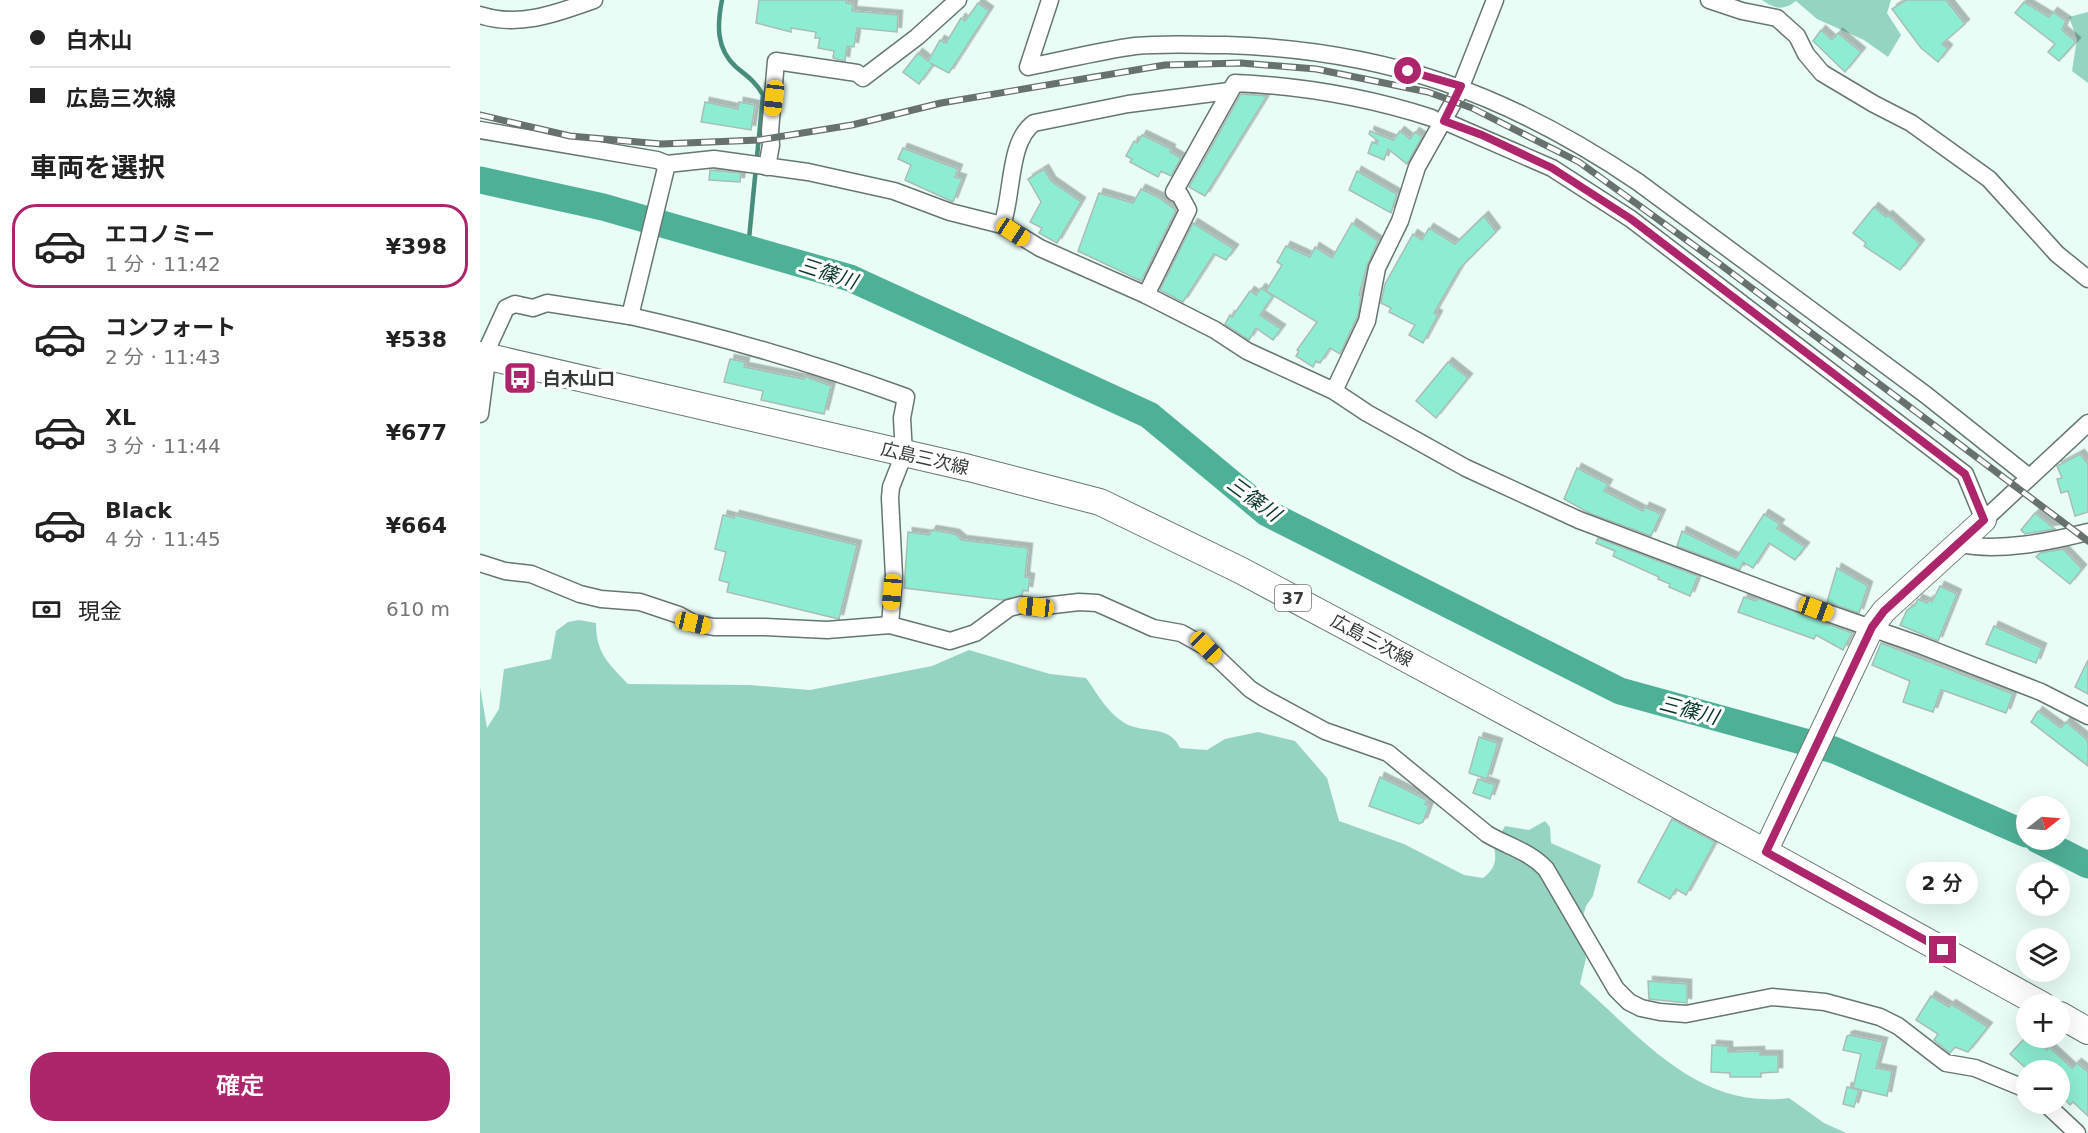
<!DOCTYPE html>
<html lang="ja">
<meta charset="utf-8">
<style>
:root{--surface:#fff;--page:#f6f6f6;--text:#222;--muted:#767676;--line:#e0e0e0;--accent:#ad266c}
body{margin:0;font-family:"DejaVu Sans","Noto Sans JP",sans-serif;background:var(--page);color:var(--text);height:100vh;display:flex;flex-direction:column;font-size:22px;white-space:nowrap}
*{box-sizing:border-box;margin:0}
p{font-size:20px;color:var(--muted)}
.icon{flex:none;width:33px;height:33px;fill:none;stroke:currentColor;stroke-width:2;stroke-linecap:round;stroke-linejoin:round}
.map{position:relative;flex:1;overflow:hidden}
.drawer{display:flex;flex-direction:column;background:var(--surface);width:480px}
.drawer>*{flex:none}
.banner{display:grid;align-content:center;height:132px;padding:0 30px;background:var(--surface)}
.needle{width:39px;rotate:73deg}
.tools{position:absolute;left:1536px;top:796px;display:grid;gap:12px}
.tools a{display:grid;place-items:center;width:54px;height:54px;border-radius:50%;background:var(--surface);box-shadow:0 6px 24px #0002;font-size:30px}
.end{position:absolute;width:27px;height:27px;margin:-14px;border:8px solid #ad266c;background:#fff;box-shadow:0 0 0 3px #fff}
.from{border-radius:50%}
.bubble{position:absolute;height:42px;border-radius:21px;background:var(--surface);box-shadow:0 6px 24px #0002;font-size:20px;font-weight:600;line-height:42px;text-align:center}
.car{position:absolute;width:18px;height:36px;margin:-18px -9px;border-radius:8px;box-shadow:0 0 4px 2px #0007;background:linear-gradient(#f5c518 24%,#345 0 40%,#f5c518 0 76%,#345 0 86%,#f5c518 0)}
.banner b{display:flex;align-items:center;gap:21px;height:57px;font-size:22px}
.banner b+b{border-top:2px solid var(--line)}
.banner i{width:15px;height:15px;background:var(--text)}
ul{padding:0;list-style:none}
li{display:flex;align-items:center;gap:18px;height:84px;margin:0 12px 9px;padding:0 18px;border:3px solid transparent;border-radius:24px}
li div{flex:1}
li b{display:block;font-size:22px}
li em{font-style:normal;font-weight:600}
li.current{border-color:var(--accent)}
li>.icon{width:54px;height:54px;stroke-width:1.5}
h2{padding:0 30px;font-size:27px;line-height:72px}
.pay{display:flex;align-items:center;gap:15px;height:66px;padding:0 30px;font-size:22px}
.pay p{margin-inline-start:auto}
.button{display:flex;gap:12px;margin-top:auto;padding:12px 30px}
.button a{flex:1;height:69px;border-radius:24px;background:var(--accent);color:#fff;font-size:24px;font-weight:600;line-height:69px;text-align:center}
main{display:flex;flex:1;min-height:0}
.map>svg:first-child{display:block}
</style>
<main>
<section class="drawer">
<div class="banner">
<b><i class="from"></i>白木山</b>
<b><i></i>広島三次線</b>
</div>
<h2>車両を選択</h2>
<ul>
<li class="current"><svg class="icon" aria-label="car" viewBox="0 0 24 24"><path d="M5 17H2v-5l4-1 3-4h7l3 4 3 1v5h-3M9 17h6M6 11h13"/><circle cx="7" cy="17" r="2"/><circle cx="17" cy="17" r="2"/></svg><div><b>エコノミー</b><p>1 分 · 11:42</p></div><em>¥398</em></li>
<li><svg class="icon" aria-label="car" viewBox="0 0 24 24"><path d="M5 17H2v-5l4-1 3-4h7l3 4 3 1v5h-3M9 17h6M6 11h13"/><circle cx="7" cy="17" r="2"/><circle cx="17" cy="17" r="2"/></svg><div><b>コンフォート</b><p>2 分 · 11:43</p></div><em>¥538</em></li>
<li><svg class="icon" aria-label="car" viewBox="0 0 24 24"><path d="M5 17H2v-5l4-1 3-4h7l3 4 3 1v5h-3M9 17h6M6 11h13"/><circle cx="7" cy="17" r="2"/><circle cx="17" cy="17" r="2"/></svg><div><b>XL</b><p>3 分 · 11:44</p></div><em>¥677</em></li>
<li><svg class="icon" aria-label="car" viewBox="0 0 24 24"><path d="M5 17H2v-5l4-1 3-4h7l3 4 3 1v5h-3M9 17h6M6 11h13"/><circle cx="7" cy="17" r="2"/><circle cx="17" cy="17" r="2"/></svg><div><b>Black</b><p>4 分 · 11:45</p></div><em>¥664</em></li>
</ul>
<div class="pay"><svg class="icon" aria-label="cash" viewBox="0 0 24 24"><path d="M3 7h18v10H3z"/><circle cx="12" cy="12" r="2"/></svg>現金<p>610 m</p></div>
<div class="button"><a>確定</a></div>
</section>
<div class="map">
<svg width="1608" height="1133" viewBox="0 0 1608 1133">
<defs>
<filter id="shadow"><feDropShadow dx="4.5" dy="-4.5" stdDeviation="0" flood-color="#0004"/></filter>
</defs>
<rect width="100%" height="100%" fill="#e9fcf6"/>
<g fill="#95d4c2">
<path d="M 1282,0 L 1411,0 L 1407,13 L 1421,35 L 1408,57 L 1384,40 L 1337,19 L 1316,1 C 1303,11 1295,9 1282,0 Z"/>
<polygon points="1608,12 1608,83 1592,71 1597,39 1589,17"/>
<path d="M 99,620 L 116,623 C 116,653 128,663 148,684 L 270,685 L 330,690 L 452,666 L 489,650 L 570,674 L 606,678 C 617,693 627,712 643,722 C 662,735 689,723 700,748 L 727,750 L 745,739 L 778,732 L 815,741 L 847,778 L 859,821 L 924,844 L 984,875 L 1003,878 C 1015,869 1017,861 1014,846 L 1025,826 L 1049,830 L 1065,821 L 1070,827 L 1071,843 L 1121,865 L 1113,896 L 1106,906 L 1098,932 L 1106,958 L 1100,984 C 1162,1038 1218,1110 1309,1098 L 1344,1123 L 1366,1133 L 0,1133 L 0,687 L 7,728 L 19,709 L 24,669 L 71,659 L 76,631 L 88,622 Z"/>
</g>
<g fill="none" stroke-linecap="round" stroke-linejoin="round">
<path stroke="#478d7c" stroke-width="4.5" d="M 242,0 C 237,25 236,49 256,67 C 267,76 276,82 283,95 L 268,249"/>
<g stroke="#4fb098" stroke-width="27">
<polyline points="0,180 123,207 370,278 669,415 787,513 1140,691 1354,750 1546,834"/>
<polyline points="1558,840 1608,865"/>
</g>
</g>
<g fill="#8dedd2" stroke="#aabcb6" stroke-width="1.5" filter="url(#shadow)">
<polygon points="279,0 367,0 366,3 373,4 372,11 418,15 417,32 377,28 374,47 367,46 365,61 353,58 354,51 338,48 340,38 335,38 336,32 311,28 311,32 276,23"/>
<polygon points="1426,0 1466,0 1485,24 1462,44 1468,49 1458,62 1441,48 1412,9"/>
<polygon points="1544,2 1569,17 1573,12 1586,21 1582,30 1596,42 1579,61 1568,52 1575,44 1535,13"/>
<polygon points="498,3 509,11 469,73 450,63 453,65 439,84 423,72 438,53 448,61 460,40 466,43 481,18 485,21"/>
<polygon points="1341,30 1352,40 1358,33 1381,52 1365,72 1333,41"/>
<polygon points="761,94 787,96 725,196 709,187"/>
<polygon points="225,102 258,109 259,102 275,105 271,130 221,122"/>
<polygon points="890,131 913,140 920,131 930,139 935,132 942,137 927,164 908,149 904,160 888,153 892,142 897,144 898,141 889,134"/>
<polygon points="662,135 691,149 690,152 701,158 691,176 681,171 678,177 650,162 652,159 646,156 654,141 657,143"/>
<polygon points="423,148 478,169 475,177 482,179 473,202 425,180 431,165 418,159"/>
<polygon points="564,169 571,181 601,202 577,243 559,233 562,228 550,222 561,202 548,179"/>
<polygon points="230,170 261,173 260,182 229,180"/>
<polygon points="877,171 917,194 911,213 869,190"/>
<polygon points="661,189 678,197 696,210 661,281 598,251 619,193 653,203"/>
<polygon points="1394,207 1406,217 1408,215 1440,244 1420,270 1384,246 1386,243 1373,233"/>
<polygon points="1004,216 1016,232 980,268 954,313 958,315 943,343 929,335 935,325 909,312 911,308 901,303 905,284 933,234 942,240 949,228 975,244"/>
<polygon points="713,223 754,249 746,260 734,254 703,302 680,290"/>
<polygon points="872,223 898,241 887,266 879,295 881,296 878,315 860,354 850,348 840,363 836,361 833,367 816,356 819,351 817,350 837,322 786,291 802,265 797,262 806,246 830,257 835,247 852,258"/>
<polygon points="781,288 793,296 780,315 801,329 793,340 776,328 769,340 745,324 750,315 752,317 770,291 776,295"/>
<polygon points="250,359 265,362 264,367 324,379 324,376 351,386 344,414 281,400 283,391 244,382"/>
<polygon points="968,362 988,378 956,418 936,401"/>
<polygon points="1600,454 1608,464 1608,512 1595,516 1588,491 1581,493 1577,479 1582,478 1577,466"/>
<polygon points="1097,468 1128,484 1124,491 1163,511 1165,507 1181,514 1171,536 1109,513 1084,499"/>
<polygon points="1555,513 1575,529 1545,534 1541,530"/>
<polygon points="1284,514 1300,524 1297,528 1325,547 1315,560 1289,543 1273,568 1263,562 1260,570 1197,546 1202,531 1256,558"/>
<polygon points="243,515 254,518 255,515 377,545 359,619 247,592 249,583 239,580 246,552 235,549"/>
<polygon points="452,530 475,534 482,540 548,548 545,577 550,578 548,591 543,590 542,595 523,600 424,588 428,532 449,535"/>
<polygon points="1118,538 1218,576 1210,596 1189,587 1190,584 1178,579 1179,577 1133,556 1135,551 1116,543"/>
<polygon points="1583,549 1602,569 1590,584 1556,557 1560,553"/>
<polygon points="1357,568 1388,586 1379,613 1347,602"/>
<polygon points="1460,586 1477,594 1458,641 1420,625 1427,610 1435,605 1438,599 1447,603 1449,600 1452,602"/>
<polygon points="1264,597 1276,601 1277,598 1372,633 1363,650 1336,635 1334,639 1258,612"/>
<polygon points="1514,626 1562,648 1556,663 1506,644"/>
<polygon points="1401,643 1533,694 1526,713 1465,691 1461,690 1453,712 1423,702 1430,681 1392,665"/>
<polygon points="1608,660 1608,694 1595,687"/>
<polygon points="1558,711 1581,728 1586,722 1604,737 1608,742 1608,766 1551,722"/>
<polygon points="999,737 1018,743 1007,779 989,773"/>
<polygon points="900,777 947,800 945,804 949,806 943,822 939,824 889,806"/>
<polygon points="998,779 1015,785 1010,799 993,793"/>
<polygon points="1192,819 1235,842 1206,895 1196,889 1190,899 1158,882"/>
<polygon points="1168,981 1207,984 1207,1003 1169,999"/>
<polygon points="1451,996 1469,1007 1471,1004 1508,1027 1488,1052 1475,1047 1470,1053 1454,1040 1458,1034 1436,1020"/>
<polygon points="1370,1035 1403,1042 1396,1068 1412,1071 1407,1096 1373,1088 1381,1054 1363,1050 1367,1036"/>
<polygon points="1545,1038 1554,1038 1567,1050 1569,1047 1592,1068 1597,1063 1608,1072 1608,1116 1593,1102 1590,1105 1580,1095 1580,1071 1549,1071 1530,1054"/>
<polygon points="1232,1045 1248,1046 1248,1052 1280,1051 1280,1055 1298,1055 1298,1072 1281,1073 1281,1077 1250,1077 1250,1073 1231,1072"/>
<polygon points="1367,1087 1379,1090 1374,1107 1363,1104"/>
</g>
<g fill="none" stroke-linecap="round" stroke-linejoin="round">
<g stroke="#667671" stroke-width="19">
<g id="street">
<path d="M 570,0 L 548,67 C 584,60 619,51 655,46 C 685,43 717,45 746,45 C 906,50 1026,93 1158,182 L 1446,395 L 1549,477"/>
<polyline points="1229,0 1262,11 1297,18 1317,36 1326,54 1342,73 1394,104 1431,123 1509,179 1577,254 1608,279"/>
<path d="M 0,15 C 40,28 77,13 114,0"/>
<polyline points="964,121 1072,168 1151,219 1485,474 1504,520 1608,423"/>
<polyline points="0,130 177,160 187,164 234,159 328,172 414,191 470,212 522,225 560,248 666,295 735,330 767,351 854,391 887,413 986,468 1099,520 1319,603 1440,645 1561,692 1608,716"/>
<polyline points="287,167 291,145 290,131 296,61 377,73 383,78 437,37 478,0"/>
<path d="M 522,225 C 533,196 528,141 554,123 L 648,104 L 749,91"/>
<path d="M 666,295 L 708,210 L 700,195 L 694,192 L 755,83 C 823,86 887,97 952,118"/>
<path d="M 150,316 C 244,337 335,364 426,397 L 422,418 L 424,454 L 411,487 L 410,498 L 414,576 L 410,625"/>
<polyline points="854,391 887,321 897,268 920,221 937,167 978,94 1015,0"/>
<polyline points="0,414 9,345 26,308 35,304 53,308 67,303 150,316 187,164"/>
<path d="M 1479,544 C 1520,552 1568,542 1608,532"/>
<path d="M 0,563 L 25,571 L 51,574 L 100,594 L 121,599 L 160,602 L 199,615 L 213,623 L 234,627 L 285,627 L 347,630 L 410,625 L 470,641 L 495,633 L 529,608 L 541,605 L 556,607 L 599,602 L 617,603 L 673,628 L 701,633 L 726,647 L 770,689 L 784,698 L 845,731 L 908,753 L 1007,834 C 1027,846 1049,851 1066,869 L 1136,989 L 1149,1002 L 1161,1008 L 1180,1012 L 1206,1014 L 1292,997 L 1345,1002 L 1400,1017 L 1418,1026 L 1466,1063 L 1495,1068 L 1546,1089"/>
<polyline points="1566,1104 1597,1133"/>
</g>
</g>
<g stroke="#667671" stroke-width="26">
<polyline id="secondary" points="1285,852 1392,627 1404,611 1504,520"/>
</g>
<g stroke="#667671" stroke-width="28">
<g id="primary">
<polyline points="0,355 489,468 620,502 760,570 908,649 1285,852 1562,1005"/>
<polyline points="1580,1015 1608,1031"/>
</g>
</g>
<use href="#street" stroke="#fff" stroke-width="16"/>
<use href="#secondary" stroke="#fff" stroke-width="24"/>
<use href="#primary" stroke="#fff" stroke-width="26"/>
<g stroke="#67716e" stroke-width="7">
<polyline id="rail" points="0,115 90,136 181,144 279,140 372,125 461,103 685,65 761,63 836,69 948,92 992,108 1099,162 1241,265 1608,541"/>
</g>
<use href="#rail" stroke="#fff" stroke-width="4.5" stroke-dasharray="14" stroke-linecap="butt"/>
</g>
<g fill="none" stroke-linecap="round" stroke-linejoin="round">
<polyline stroke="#ad266c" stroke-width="8" points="928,71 981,86 964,121 1002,135 1072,168 1151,219 1485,474 1504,520 1404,611 1392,627 1286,852 1463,950"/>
</g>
<defs>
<g id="bus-square" transform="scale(1.725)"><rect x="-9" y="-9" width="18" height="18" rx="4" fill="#ad266c" stroke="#fff"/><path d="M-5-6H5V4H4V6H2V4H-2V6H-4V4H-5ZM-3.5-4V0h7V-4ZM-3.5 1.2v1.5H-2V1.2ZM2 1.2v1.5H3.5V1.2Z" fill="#fff"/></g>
</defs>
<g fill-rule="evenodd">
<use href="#bus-square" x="40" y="378"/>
</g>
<g text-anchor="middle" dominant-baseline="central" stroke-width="6" stroke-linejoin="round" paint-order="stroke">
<rect fill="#fff" stroke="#717674" stroke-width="1.5" x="795" y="585" width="36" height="26" rx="4.5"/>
<g font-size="16" font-weight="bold" fill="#343b39">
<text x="813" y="598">37</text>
</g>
<g font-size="18" font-weight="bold" fill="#343b39" stroke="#fff" text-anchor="start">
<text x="63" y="378">白木山口</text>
</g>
<g font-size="18" fill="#343b39" stroke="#fff">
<text transform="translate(445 458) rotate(13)">広島三次線</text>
<text transform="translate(892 640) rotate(28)">広島三次線</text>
</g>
<g font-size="20" font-style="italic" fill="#08362c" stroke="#fff">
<text transform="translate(348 273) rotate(18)">三篠川</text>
<text transform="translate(774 499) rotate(36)">三篠川</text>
<text transform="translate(1209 710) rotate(15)">三篠川</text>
</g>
</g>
</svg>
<div class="tools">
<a><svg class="needle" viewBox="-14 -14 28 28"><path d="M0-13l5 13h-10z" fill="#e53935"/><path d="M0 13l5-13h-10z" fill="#767676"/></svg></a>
<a><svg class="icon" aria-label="locate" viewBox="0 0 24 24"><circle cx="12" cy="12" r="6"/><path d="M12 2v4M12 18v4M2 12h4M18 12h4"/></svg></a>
<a><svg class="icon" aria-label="layers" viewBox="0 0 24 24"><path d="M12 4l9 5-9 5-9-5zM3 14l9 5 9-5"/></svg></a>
<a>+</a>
<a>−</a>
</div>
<i class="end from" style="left:928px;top:71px"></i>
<i class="end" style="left:1463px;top:950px"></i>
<div class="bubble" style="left:1426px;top:862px;width:72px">2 分</div>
<i class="car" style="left:294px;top:98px;rotate:187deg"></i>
<i class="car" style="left:533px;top:232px;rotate:123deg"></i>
<i class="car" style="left:412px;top:592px;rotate:185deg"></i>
<i class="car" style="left:556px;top:607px;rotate:276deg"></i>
<i class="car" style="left:1336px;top:609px;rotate:110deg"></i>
<i class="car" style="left:213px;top:623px;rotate:103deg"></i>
<i class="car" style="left:726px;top:647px;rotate:135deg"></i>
</div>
</main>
